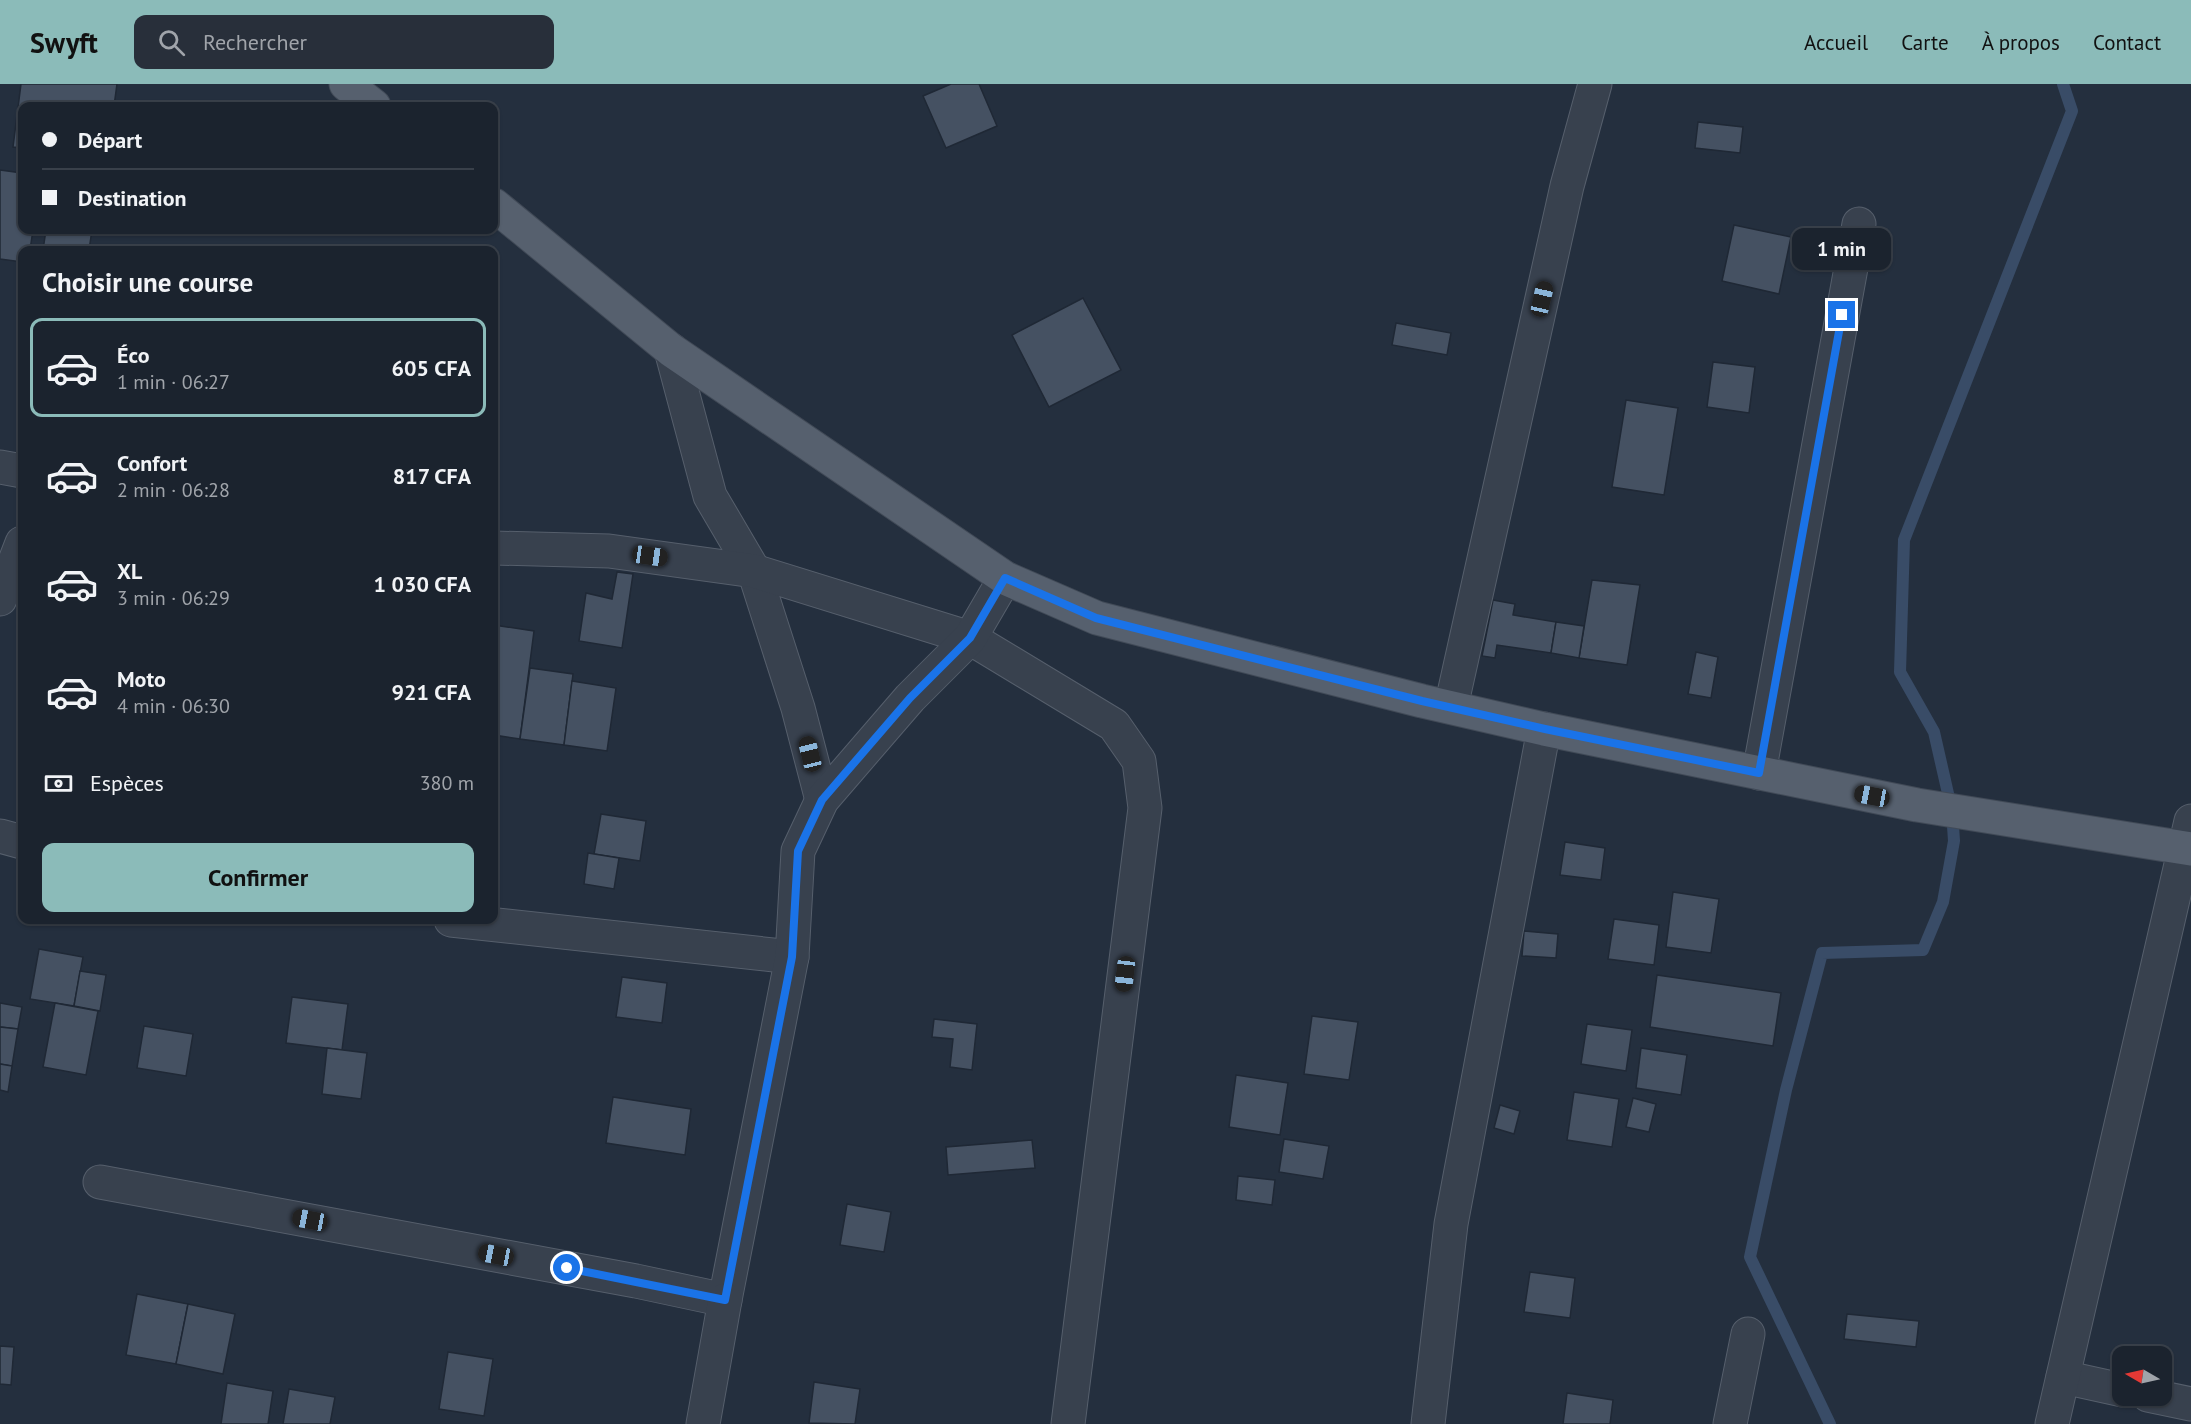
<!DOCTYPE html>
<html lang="fr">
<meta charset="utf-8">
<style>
:root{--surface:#1b232e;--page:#282f3a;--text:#f1f3f6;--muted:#a0a4aa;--line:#39404a;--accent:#8bbbb9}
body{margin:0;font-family:"PT Sans",sans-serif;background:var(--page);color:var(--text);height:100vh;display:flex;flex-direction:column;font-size:22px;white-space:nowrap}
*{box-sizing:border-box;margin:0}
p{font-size:20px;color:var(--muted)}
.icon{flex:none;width:33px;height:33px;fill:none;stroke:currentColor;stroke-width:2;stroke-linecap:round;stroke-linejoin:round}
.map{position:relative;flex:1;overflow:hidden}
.sheet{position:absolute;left:18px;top:162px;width:480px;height:678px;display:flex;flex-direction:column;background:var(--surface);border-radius:12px;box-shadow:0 2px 4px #0004,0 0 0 2px var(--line)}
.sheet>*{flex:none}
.top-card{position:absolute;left:18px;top:18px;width:480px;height:132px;border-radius:12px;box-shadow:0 2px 4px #0004,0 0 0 2px var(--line);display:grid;align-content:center;height:132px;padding:0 24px;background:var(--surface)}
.needle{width:39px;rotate:279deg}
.fabs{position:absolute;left:2112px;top:1262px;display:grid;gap:12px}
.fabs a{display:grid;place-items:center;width:60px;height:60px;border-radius:12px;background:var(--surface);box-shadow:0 2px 4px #0004,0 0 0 2px var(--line);font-size:30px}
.end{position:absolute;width:27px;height:27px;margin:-14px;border:8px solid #1a73e8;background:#fff;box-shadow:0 0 0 3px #fff}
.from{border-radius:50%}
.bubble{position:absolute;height:42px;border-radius:12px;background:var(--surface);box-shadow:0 2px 4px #0004,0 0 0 2px var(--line);font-size:20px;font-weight:700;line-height:42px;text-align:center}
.car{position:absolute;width:18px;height:36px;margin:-18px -9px;border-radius:8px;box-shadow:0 0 4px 2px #0007;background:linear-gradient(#222 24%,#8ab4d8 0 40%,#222 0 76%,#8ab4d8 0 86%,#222 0)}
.top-card b{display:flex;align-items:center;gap:21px;height:57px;font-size:22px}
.top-card b+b{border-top:2px solid var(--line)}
.top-card i{width:15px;height:15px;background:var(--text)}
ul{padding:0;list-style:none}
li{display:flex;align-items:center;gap:18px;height:99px;margin:0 12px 9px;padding:0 12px;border:3px solid transparent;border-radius:12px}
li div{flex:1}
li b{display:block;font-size:22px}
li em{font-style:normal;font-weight:700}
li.current{border-color:var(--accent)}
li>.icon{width:54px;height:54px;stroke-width:1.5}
h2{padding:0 24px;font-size:27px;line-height:72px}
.pay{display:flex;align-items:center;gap:15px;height:66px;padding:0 24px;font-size:22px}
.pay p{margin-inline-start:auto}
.primary-button{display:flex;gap:12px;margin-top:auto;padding:12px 24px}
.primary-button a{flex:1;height:69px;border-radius:12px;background:var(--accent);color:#111;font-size:24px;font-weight:700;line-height:69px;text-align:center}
header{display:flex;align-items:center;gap:36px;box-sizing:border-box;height:84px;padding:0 30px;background:var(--accent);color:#111}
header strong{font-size:28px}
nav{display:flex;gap:33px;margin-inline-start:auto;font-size:21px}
.search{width:420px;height:54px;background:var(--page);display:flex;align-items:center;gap:15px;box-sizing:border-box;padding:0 21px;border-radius:12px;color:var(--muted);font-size:22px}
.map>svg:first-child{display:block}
</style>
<header>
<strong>Swyft</strong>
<div class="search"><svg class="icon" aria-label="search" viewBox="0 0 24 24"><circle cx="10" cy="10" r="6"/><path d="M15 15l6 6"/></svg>Rechercher</div>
<nav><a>Accueil</a><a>Carte</a><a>À propos</a><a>Contact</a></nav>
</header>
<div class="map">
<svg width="2191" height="1340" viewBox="0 0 2191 1340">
<rect width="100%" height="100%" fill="#242f3e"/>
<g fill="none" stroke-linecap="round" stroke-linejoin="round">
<polyline stroke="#394c67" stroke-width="12" points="1830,1340 1750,1173 1786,1006 1822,869 1923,866 1943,818 1954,757 1952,727 1934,648 1900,588 1904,456 2072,27 2063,0"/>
</g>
<g fill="#455162" stroke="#1f2835" stroke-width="1.5">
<polygon points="21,0 117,0 114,22 22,22 22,64 13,63"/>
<polygon points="951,0 979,0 997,42 946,64 923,12"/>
<polygon points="1698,38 1743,43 1740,69 1695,64"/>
<polygon points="0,86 22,89 22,146 33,146 30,166 22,166 22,178 0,175"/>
<polygon points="1734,141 1791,153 1779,210 1722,197"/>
<polygon points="46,146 92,146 89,166 43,166"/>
<polygon points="1083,214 1121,286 1049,323 1012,251"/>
<polygon points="1396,239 1451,249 1447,271 1392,261"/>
<polygon points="1713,278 1755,283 1749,329 1707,323"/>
<polygon points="1626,316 1678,324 1664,411 1612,403"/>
<polygon points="617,488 633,490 622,564 579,557 586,509 612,515"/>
<polygon points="1592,496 1640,501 1627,581 1579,574"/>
<polygon points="1493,516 1515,520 1513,531 1556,538 1551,569 1497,561 1495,574 1482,572"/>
<polygon points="1556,538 1584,542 1579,574 1551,569"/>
<polygon points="494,541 534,547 520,655 494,651"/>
<polygon points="18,553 22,553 22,580 17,580"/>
<polygon points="1696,568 1718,573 1711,614 1688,610"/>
<polygon points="530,584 573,590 564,661 520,655"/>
<polygon points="572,597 616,604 607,667 564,661"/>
<polygon points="601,730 646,737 640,777 594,770"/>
<polygon points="1565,758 1605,764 1601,796 1560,791"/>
<polygon points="588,769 619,774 614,805 584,800"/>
<polygon points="1673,808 1719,815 1711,869 1666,863"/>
<polygon points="1614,835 1659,841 1654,881 1608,875"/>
<polygon points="108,836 127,836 127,841 108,840"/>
<polygon points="1524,847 1558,850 1556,874 1522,872"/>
<polygon points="39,865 83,873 74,922 30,915"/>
<polygon points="80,887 106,891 100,927 74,922"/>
<polygon points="1657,891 1781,909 1773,962 1650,943"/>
<polygon points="622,893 667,899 662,939 616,933"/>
<polygon points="292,913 348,920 342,966 286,959"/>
<polygon points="0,919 22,923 18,945 0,943"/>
<polygon points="55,919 98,927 86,991 43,983"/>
<polygon points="1312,932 1358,938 1349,996 1304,990"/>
<polygon points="934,935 977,940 972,986 950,983 953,955 932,953"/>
<polygon points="1587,940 1632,946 1626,987 1581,980"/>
<polygon points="144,942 193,950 186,992 137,984"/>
<polygon points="0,943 18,945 12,982 0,980"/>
<polygon points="327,964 367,969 361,1015 322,1010"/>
<polygon points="1641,964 1687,971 1681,1011 1636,1004"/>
<polygon points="0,980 12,982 8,1008 0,1006"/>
<polygon points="1236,991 1288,999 1280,1051 1229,1043"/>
<polygon points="1574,1008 1619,1015 1612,1063 1567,1056"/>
<polygon points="613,1013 691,1025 685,1071 606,1059"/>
<polygon points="1633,1014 1656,1020 1649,1048 1626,1043"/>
<polygon points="1500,1021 1520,1027 1514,1050 1494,1044"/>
<polygon points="1284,1055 1329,1062 1323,1095 1279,1088"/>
<polygon points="1032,1056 1035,1084 948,1091 946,1063"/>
<polygon points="1238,1092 1275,1096 1272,1121 1236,1116"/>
<polygon points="847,1120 891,1128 884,1168 840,1161"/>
<polygon points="1530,1188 1575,1194 1570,1234 1524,1228"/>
<polygon points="137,1210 188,1220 176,1280 126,1271"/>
<polygon points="188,1220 235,1230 223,1290 176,1280"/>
<polygon points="1847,1230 1919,1237 1916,1263 1844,1255"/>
<polygon points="0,1262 14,1263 11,1301 0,1300"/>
<polygon points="448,1268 493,1275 484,1332 439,1325"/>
<polygon points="814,1298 860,1305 855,1340 809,1339"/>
<polygon points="227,1299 273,1307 268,1340 221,1340"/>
<polygon points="289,1305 335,1313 330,1340 283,1340"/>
<polygon points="1567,1309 1613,1316 1610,1340 1563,1340"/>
</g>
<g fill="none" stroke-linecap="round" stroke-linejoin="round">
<g stroke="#565f6c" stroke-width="35">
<g id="minor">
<polyline points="671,266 710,412 754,487 798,624 822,716"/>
<polyline points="0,383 22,387"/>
<polyline points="494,464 609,467 754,487 970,554 1114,641 1139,677 1145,724 1068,1340"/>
<polyline points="0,515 22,459"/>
<polyline points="1451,623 1567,102 1595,0"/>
<polyline points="1759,689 1859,140"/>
<polyline points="0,752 22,758"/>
<polyline points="451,836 792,873"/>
<polyline points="100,1098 636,1197 725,1216 792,873 798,767 822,716 910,614 970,554 1005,494"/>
<polyline points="2063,1293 2122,1306"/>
<polyline points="2148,1311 2191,1320"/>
<polyline points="703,1340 725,1216"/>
<polyline points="1428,1340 1451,1140 1544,645"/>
<polyline points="1730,1340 1748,1250"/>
<polyline points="2052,1340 2191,737"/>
</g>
</g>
<g stroke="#414a57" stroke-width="35">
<g id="major">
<polyline points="346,0 374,22"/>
<polyline points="494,121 671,266 1005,494 1097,534 1422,617 1544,645 1917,721 2191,765"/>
</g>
</g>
<use href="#minor" stroke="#38414e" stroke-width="33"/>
<use href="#major" stroke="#56606e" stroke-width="33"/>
</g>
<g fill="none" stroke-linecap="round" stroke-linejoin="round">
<polyline stroke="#1a73e8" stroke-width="8" points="567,1184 725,1216 792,873 798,767 822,716 910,614 970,554 1005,494 1096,534 1422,617 1545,645 1759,689 1842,231"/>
</g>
</svg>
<div class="fabs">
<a><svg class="needle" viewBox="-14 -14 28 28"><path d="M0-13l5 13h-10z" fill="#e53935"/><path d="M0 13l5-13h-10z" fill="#a0a4aa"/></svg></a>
</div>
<i class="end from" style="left:567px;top:1184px"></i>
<i class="end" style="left:1842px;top:231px"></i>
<div class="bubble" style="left:1792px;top:144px;width:99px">1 min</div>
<i class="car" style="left:1542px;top:215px;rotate:13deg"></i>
<i class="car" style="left:650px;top:472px;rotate:98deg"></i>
<i class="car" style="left:810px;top:670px;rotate:346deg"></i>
<i class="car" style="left:1872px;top:712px;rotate:281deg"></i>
<i class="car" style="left:1125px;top:890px;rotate:187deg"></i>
<i class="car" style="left:310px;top:1136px;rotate:281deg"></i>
<i class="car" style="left:496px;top:1171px;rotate:281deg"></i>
<div class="top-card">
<b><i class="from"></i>Départ</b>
<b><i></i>Destination</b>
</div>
<section class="sheet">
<h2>Choisir une course</h2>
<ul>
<li class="current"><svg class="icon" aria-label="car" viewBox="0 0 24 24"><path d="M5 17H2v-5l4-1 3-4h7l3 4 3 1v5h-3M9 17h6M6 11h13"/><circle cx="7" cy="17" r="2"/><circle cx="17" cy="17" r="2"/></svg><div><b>Éco</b><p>1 min · 06:27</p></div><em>605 CFA</em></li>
<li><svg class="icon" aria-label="car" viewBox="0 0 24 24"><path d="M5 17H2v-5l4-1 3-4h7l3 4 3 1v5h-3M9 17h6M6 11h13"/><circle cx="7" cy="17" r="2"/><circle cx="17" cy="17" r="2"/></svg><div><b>Confort</b><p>2 min · 06:28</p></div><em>817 CFA</em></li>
<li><svg class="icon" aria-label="car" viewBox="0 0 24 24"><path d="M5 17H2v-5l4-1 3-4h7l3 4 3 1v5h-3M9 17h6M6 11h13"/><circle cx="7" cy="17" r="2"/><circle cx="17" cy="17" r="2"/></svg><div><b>XL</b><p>3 min · 06:29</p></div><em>1 030 CFA</em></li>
<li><svg class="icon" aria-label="car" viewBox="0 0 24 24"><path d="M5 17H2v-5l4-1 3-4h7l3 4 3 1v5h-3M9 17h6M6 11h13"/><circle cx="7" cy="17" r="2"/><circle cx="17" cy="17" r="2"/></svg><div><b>Moto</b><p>4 min · 06:30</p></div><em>921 CFA</em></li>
</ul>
<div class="pay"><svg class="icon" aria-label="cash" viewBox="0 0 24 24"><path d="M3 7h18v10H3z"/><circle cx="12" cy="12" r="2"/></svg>Espèces<p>380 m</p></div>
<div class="primary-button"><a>Confirmer</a></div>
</section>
</div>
